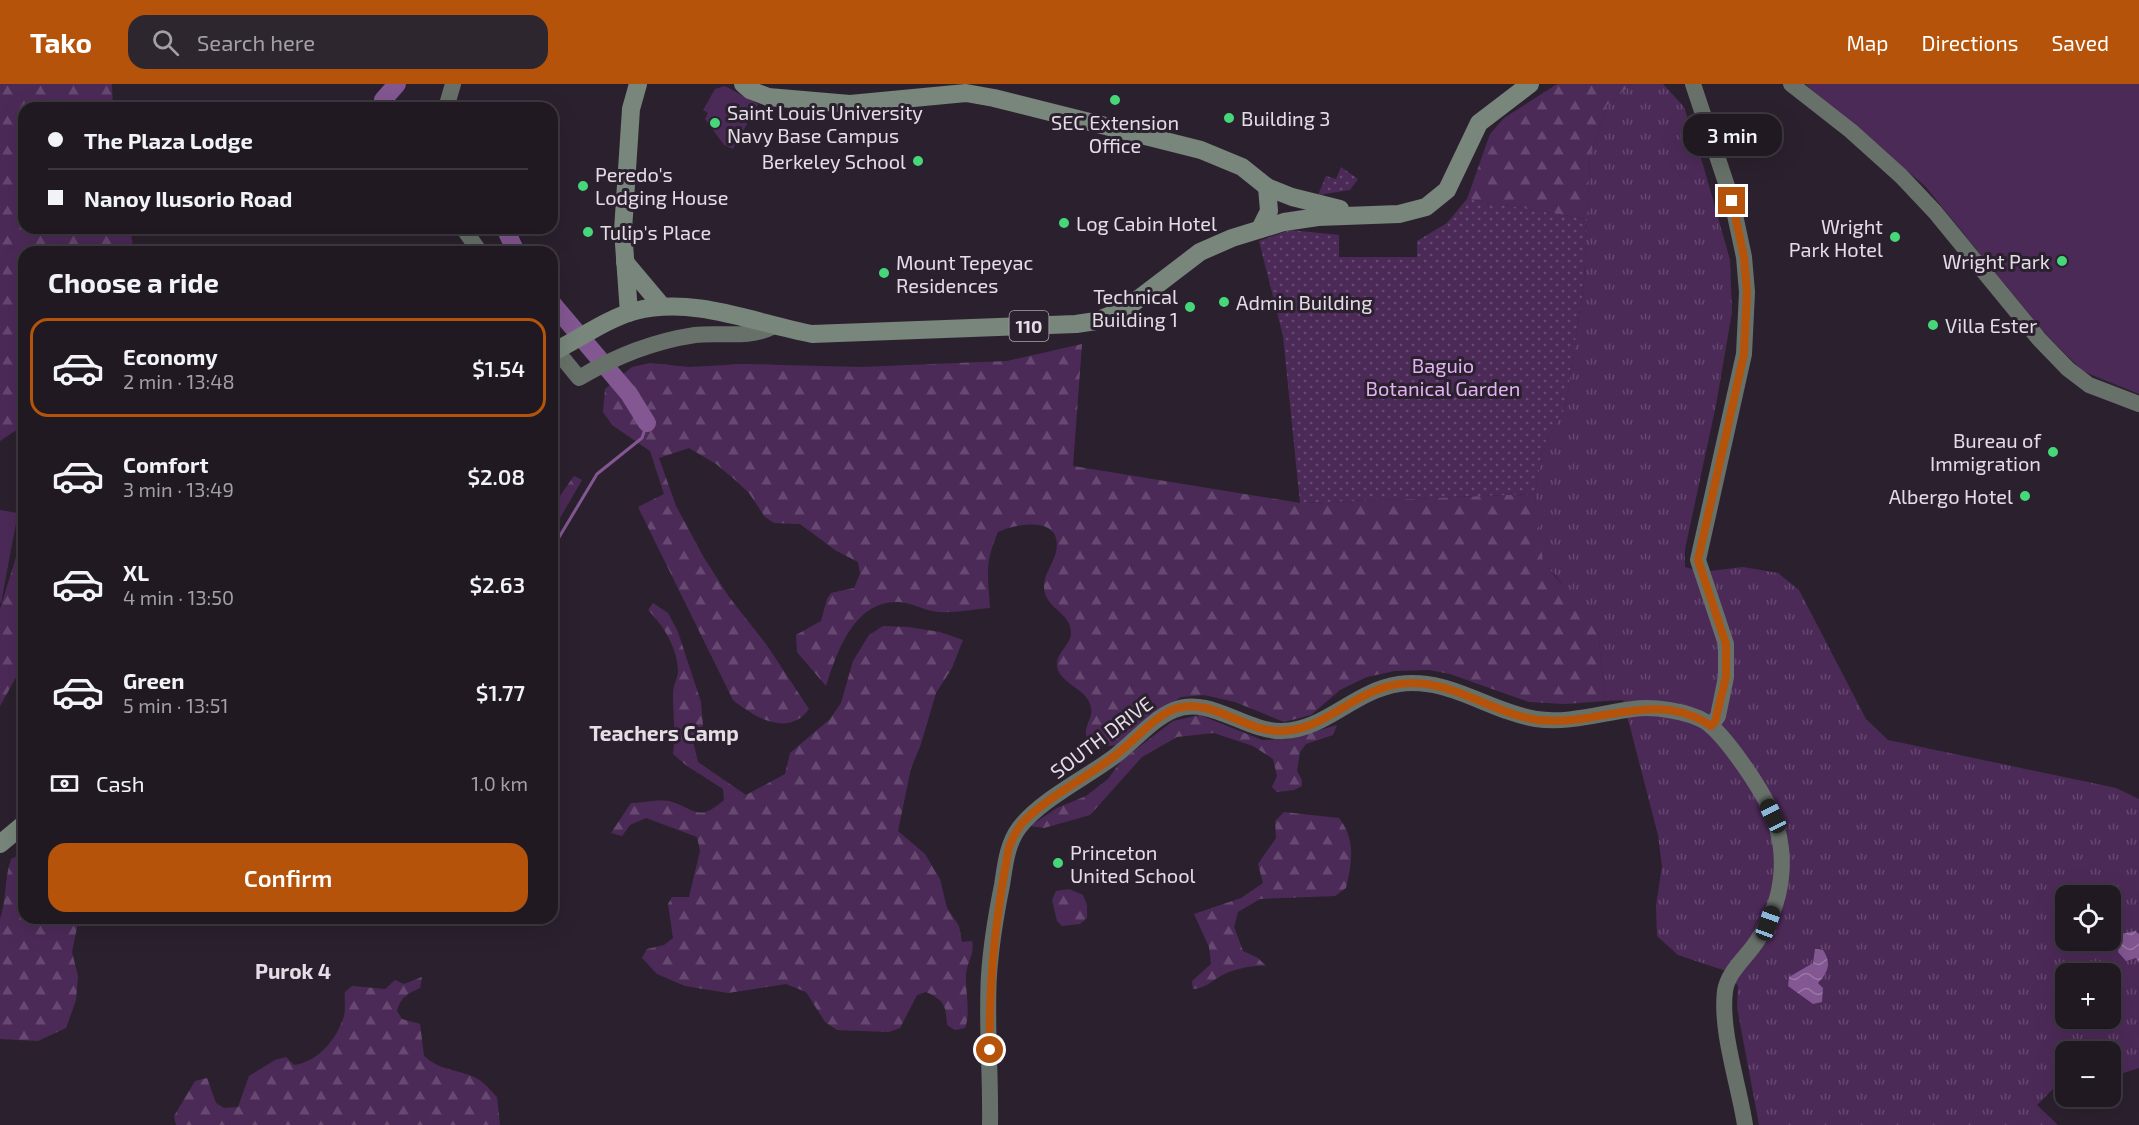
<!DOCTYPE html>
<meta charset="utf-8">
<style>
:root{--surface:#201922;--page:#2d262f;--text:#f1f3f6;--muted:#a2a0a5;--line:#3d3840;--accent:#b45309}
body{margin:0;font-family:"Exo 2",sans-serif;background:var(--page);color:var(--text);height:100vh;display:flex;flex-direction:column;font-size:22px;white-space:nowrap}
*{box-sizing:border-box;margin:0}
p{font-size:20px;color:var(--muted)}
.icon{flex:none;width:33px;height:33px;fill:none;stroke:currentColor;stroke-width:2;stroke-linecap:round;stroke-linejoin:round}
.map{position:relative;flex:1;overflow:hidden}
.panel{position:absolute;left:18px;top:162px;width:540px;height:678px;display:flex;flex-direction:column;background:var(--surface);border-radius:18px;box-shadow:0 6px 24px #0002,0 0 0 2px var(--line)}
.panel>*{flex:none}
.banner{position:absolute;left:18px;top:18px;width:540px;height:132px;border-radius:18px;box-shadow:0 6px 24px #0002,0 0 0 2px var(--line);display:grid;align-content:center;height:132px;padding:0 30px;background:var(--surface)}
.fabs{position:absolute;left:2055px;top:801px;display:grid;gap:12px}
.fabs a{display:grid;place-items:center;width:66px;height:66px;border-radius:12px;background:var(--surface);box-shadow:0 6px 24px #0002,0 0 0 2px var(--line);font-size:30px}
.end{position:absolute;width:27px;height:27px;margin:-14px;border:8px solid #b45309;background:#fff;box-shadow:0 0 0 3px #fff}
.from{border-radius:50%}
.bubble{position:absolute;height:42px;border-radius:18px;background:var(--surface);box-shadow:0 6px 24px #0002,0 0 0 2px var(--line);font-size:20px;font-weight:600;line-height:42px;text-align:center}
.car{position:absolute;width:18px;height:36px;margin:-18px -9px;border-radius:8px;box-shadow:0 0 4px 2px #0007;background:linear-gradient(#222 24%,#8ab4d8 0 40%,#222 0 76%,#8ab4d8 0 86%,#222 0)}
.banner b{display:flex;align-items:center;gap:21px;height:57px;font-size:22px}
.banner b+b{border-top:2px solid var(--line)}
.banner i{width:15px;height:15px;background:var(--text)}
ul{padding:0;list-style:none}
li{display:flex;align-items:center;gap:18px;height:99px;margin:0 12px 9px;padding:0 18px;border:3px solid transparent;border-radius:18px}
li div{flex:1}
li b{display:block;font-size:22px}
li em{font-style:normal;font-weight:600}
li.current{border-color:var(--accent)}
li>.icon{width:54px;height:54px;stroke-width:1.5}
h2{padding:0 30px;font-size:27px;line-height:72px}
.pay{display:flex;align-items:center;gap:15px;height:66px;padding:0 30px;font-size:22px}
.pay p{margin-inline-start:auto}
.button{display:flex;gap:12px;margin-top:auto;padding:12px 30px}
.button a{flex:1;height:69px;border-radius:18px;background:var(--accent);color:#fff;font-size:24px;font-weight:600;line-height:69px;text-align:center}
header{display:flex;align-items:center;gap:36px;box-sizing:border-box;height:84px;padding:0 30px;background:var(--accent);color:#fff}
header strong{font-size:28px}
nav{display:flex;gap:33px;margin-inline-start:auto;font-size:21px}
.search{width:420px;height:54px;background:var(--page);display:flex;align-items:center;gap:15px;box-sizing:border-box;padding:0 21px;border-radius:18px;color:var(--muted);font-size:22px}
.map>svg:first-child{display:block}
</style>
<header>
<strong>Tako</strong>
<div class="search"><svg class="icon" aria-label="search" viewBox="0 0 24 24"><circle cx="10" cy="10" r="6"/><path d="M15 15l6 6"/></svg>Search here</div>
<nav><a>Map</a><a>Directions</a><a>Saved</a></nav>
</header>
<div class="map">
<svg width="2139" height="1041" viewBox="0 0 2139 1041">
<defs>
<pattern id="grass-tufts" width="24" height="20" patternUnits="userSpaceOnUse" patternTransform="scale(1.5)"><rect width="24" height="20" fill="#4c2a58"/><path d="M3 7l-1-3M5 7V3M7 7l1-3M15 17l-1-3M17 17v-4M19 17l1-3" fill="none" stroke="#664870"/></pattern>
<pattern id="forest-firs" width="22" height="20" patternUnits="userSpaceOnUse" patternTransform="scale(1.5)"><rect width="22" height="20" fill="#4c2a58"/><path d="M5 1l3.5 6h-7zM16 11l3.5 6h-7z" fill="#664870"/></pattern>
<pattern id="garden-dots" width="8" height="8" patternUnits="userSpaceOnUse" patternTransform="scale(1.5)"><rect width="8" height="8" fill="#4c2a58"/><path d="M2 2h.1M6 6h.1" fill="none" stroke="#664870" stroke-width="1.8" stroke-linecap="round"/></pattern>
<pattern id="water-waves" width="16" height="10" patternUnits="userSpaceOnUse" patternTransform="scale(1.5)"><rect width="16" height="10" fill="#835792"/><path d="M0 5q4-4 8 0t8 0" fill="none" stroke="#9a77a6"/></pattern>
</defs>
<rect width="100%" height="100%" fill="#2b212e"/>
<path fill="url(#grass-tufts)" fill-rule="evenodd" d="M 1632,0 L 1663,0 L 1684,23 L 1704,84 L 1730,176 L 1732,228 L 1716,321 L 1685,465 L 1685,483 L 1702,488 L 1743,483 L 1778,489 L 1799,506 L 1866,635 L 1888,656 L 2116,704 L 2139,715 L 2139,984 L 2111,993 L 2110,968 L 2066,968 L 2065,993 L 2037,1021 L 2058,1041 L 1759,1041 L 1737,923 L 1738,902 L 1726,887 L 1678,871 L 1657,852 L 1656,822 L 1662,782 L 1658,751 L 1623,616 L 1605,617 L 1598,547 L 1555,491 L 1542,479 L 1535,410 L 1543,362 L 1565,324 L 1584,199 L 1590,71 L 1607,21 ZM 2066,812 L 2110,812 L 2110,856 L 2066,856 ZM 2066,890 L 2110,890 L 2110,934 L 2066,934 Z"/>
<g fill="url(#forest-firs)">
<polygon points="0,0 112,0 113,24 24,24 24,144 130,144 134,168 24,168 24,341 0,357"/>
<polygon points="1557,0 1632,0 1607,21 1590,71 1587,135 1467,115 1490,50 1504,34"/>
<path d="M 1082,260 L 1073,382 L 1300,419 L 1535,410 L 1543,479 L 1576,516 L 1598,547 L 1605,617 L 1565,620 L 1529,618 L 1450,590 L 1429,586 L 1394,587 L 1367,593 L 1340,606 L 1311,631 L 1284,638 L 1235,618 L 1204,611 L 1181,613 L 1152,631 L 1117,661 L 1090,664 C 1088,658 1085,651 1086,646 C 1088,636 1094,631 1090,620 C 1085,604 1059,599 1057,582 C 1055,570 1071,561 1071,549 C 1071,531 1052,526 1046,512 C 1039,495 1052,484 1056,468 C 1064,431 1017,439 998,448 C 984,480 988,490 990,524 C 973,525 956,529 939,528 C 925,527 913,519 899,518 C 854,516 837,568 826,602 L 797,568 L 796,551 L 821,537 L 827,515 L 831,509 L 854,504 L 860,490 L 858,478 L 835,466 L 800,440 L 774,439 L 765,433 L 749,409 L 734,395 L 716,380 L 689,364 L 659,374 L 676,422 L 703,472 L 729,513 L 766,560 L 809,625 C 788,654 754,633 733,616 L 638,423 L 664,410 L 650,367 L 612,341 L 603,328 L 605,305 L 632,283 L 650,279 L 689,283 L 745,280 L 859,283 L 1007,277 Z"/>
<polygon points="574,392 582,396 552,448 552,423"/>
<polygon points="24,447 24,579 0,622 0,525"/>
<path d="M 653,519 L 668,529 L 678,548 L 701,618 L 703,641 L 693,657 L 698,678 L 746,711 L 785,690 L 790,669 L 830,635 L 841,619 L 853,577 L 869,551 L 883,542 L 908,543 L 940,548 L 963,556 L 952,584 L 936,609 L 920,663 L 911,684 L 898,747 L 925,770 L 940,795 L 947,824 L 959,842 L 962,858 L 972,857 C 975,870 967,878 966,890 C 965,908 971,928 965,944 L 955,946 L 947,941 C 946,921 944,916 926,908 L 917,911 L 900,944 L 889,948 L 837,946 L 825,938 L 806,908 L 786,900 L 728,909 L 685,902 L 657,890 L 642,874 L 647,865 L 664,861 L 673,854 L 668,820 L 672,813 L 689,813 L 700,767 L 697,753 L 646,734 L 630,741 L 622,752 L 611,749 L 631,719 C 642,719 658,715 669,717 C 696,725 698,739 724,716 L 723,705 L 687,682 L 673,670 C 676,650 673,631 673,610 C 673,603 677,595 678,588 C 678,565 664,542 648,526 Z"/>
<polygon points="1200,631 1262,656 1290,655 1337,641 1333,651 1306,660 1300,668 1297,687 1302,696 1302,702 1294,706 1277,708 1272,703 1277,692 1273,675 1253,662 1214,649 1177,653 1142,673 1090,731 1044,744 1030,742 1057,724 1086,712 1108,695 1122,676 1173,637"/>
<path d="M 1284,728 L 1339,734 C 1356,756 1352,779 1346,804 L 1335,812 L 1260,815 L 1238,828 L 1234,843 L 1243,867 L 1258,874 L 1266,882 C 1251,881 1233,885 1219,893 C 1209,899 1205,904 1193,905 L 1192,897 L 1211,880 L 1209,863 L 1194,830 L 1241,814 L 1263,799 L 1258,780 L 1276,754 L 1275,737 Z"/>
<path d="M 24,768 L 24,834 L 79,834 L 72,868 L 78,892 L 76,916 L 66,944 L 38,957 L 0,955 L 0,835 C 7,815 4,795 11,775 Z"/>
<polygon points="1069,805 1083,811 1087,821 1087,834 1080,840 1062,842 1057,837 1052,816 1056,807"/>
<path d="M 422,893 L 420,904 C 408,909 400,914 397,927 L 402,935 L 420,940 L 424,972 C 440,987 458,985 476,994 C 484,998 491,1007 497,1013 L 500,1041 L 176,1041 L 174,1032 L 195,997 L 207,994 L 216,1019 L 224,1024 L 238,1023 L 249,992 L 275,976 L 286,973 L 294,981 C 318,978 337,955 344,932 C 346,924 344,916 345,908 L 352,902 L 385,905 L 395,896 L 404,900 Z"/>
</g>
<g fill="#4c2a58">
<polygon points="1805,0 2139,0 2139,310 2082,287 2041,245 1925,102"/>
<polygon points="725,2 758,20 733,65 724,61 705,35 708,29 703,26 715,5"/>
<polygon points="0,426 18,429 1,519 0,519"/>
<polygon points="1681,597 1712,604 1708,617 1696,621 1678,616"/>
</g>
<g fill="url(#garden-dots)">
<polygon points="1341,83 1358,95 1350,106 1318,111 1326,92 1336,95"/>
<polygon points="1467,115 1587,135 1584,199 1565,324 1543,362 1535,410 1300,419 1283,252 1259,157 1290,146 1339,151 1339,173 1417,173 1417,157 1447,139"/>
</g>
<g fill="url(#water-waves)">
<polygon points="2135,847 2139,850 2139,879 2136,874 2126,877 2118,868 2121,850"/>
<path d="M 1815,865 L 1823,866 C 1832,880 1828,888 1818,899 L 1823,904 L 1822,918 L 1813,920 L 1788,902 L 1789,893 L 1813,879 Z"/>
</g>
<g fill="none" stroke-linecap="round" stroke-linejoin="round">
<polyline stroke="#835792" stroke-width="3" points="552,465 597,390 642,354 647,339"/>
<g stroke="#835792" stroke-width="18">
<polyline points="385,24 383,16 397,0"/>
<polyline points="505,144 516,168"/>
<polyline points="552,219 629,310 647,339"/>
</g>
<g stroke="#677169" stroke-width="16">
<polyline points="1693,0 1732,117 1744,173 1747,208 1744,270 1698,476 1726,560 1726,593 1718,632 1711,642"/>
<polyline points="1791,0 1851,47 1901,92 1935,128 2039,255 2068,285 2089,301 2139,320"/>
<polyline points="446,24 453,0"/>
<polyline points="463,144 480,168"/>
<path d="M 552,261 L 579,294 C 614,273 655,257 695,251 C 721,248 748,255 772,243"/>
<path d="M 990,1041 C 991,991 986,940 989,891 C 991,861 996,831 1002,801 C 1005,782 1007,760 1019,744 C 1040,716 1086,694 1115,672 C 1134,658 1152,635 1174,626 C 1209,611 1246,648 1282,647 C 1326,646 1353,607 1399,600 C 1449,593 1488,627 1536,635 C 1568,640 1601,629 1633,625 C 1653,622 1688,627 1706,638 C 1724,650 1754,695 1765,715 C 1790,761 1787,813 1757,857 C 1747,873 1728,887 1725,907 C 1720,947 1739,1001 1745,1041"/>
</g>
<g stroke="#78867b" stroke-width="18">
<polyline points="743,0 750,6 768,13 850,20 966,9 994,14 1201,66 1242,83 1267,103 1292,113 1340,125"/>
<polyline points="1260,145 1269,127 1267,103"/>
<polyline points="625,178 662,222"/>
<polyline points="629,229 623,146 631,25 638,0"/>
<path d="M 557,266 C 580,254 611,233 635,227 C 695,212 754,239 812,250 L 1076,240 L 1096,237 L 1124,226 L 1200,168 L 1232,154 L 1284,138 L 1318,133 L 1399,130 L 1426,123 L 1447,106 L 1479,39 L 1530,0"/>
<polyline points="0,760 24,740"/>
</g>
<polyline stroke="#78867b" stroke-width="18" points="552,269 557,266"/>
</g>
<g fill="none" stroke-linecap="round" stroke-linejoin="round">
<path stroke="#b45309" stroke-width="8" d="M 990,966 C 988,896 996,831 1009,763 C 1013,753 1017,744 1025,736 C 1052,710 1088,693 1117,670 C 1135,656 1153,634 1174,625 C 1210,612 1243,647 1279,647 C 1324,648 1352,607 1399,600 C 1450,593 1489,629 1538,636 C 1596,643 1657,604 1711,642 L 1715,638 L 1726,593 L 1726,560 L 1698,476 L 1744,270 L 1747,208 L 1744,173 L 1732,117"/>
</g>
<g fill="#46d77a" stroke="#2b212e" stroke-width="2">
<circle cx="1115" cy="16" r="6"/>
<circle cx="1229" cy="34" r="6"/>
<circle cx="715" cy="39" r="6"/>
<circle cx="918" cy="77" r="6"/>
<circle cx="583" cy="102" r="6"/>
<circle cx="1064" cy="139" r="6"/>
<circle cx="588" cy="148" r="6"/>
<circle cx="1895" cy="153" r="6"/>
<circle cx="2062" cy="177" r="6"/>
<circle cx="884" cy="189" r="6"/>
<circle cx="1224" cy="218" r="6"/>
<circle cx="1190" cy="223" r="6"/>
<circle cx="1933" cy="241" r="6"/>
<circle cx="2053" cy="368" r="6"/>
<circle cx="2025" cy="412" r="6"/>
<circle cx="1058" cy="779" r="6"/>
</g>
<g text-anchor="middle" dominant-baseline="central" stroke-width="6" stroke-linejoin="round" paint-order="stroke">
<rect fill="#2b212e" stroke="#aca5af" stroke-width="1.5" x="1009.5" y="227" width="39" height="30" rx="4.5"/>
<g font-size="18" font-weight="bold" fill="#e4dde6">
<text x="1029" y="242">110</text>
</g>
<g font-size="20" fill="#e4dde6" stroke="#2b212e" text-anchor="start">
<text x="727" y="28">Saint Louis University<tspan x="727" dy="23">Navy Base Campus</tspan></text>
<text x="1241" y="34">Building 3</text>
<text x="1115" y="38" text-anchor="middle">SEC Extension<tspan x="1115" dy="23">Office</tspan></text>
<text x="906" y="77" text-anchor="end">Berkeley School</text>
<text x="595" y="90">Peredo's<tspan x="595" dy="23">Lodging House</tspan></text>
<text x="1076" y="139">Log Cabin Hotel</text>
<text x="1883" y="142" text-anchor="end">Wright<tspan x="1883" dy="23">Park Hotel</tspan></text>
<text x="600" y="148">Tulip's Place</text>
<text x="2050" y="177" text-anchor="end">Wright Park</text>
<text x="896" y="178">Mount Tepeyac<tspan x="896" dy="23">Residences</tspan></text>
<text x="1178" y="212" text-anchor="end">Technical<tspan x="1178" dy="23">Building 1</tspan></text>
<text x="1236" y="218">Admin Building</text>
<text x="1945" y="241">Villa Ester</text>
<text x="2041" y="356" text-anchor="end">Bureau of<tspan x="2041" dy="23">Immigration</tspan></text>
<text x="2013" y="412" text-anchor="end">Albergo Hotel</text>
<text x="1070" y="768">Princeton<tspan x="1070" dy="23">United School</tspan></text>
</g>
<g font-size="20" fill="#e3b1f4" stroke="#2b212e">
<text x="1443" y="281">Baguio<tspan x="1443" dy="23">Botanical Garden</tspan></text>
</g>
<g font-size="20" fill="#e4dde6" stroke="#2b212e">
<text transform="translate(1101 653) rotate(-37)">SOUTH DRIVE</text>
</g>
<g font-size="21" font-weight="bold" fill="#e4dde6" stroke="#2b212e">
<text x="664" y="648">Teachers Camp</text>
<text x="293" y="886">Purok 4</text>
</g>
</g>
</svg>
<div class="fabs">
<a><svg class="icon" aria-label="locate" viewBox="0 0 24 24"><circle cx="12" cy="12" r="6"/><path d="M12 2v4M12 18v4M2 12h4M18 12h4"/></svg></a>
<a>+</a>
<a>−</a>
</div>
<i class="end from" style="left:990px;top:966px"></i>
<i class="end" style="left:1732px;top:117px"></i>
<div class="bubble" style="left:1683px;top:30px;width:99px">3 min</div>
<i class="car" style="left:1773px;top:732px;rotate:334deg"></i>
<i class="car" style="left:1768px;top:839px;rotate:20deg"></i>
<div class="banner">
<b><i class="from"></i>The Plaza Lodge</b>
<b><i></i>Nanoy Ilusorio Road</b>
</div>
<section class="panel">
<h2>Choose a ride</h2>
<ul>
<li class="current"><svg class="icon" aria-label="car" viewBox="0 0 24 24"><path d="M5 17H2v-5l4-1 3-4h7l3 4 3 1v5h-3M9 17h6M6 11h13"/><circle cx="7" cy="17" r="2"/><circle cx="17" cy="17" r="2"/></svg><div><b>Economy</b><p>2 min · 13:48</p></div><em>$1.54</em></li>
<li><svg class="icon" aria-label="car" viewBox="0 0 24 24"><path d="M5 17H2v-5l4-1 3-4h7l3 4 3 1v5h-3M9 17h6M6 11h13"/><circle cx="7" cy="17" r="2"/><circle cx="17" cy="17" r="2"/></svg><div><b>Comfort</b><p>3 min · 13:49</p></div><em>$2.08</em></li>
<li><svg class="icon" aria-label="car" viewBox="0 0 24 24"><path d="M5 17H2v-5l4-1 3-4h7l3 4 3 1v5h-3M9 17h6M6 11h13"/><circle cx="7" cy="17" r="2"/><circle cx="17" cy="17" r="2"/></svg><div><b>XL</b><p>4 min · 13:50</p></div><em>$2.63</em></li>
<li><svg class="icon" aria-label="car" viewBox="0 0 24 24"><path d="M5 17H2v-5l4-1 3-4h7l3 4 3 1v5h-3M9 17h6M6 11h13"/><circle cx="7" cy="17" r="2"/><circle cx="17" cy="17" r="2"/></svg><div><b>Green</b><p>5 min · 13:51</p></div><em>$1.77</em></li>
</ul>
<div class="pay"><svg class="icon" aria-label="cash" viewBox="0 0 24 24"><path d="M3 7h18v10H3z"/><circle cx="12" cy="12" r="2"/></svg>Cash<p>1.0 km</p></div>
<div class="button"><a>Confirm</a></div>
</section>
</div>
